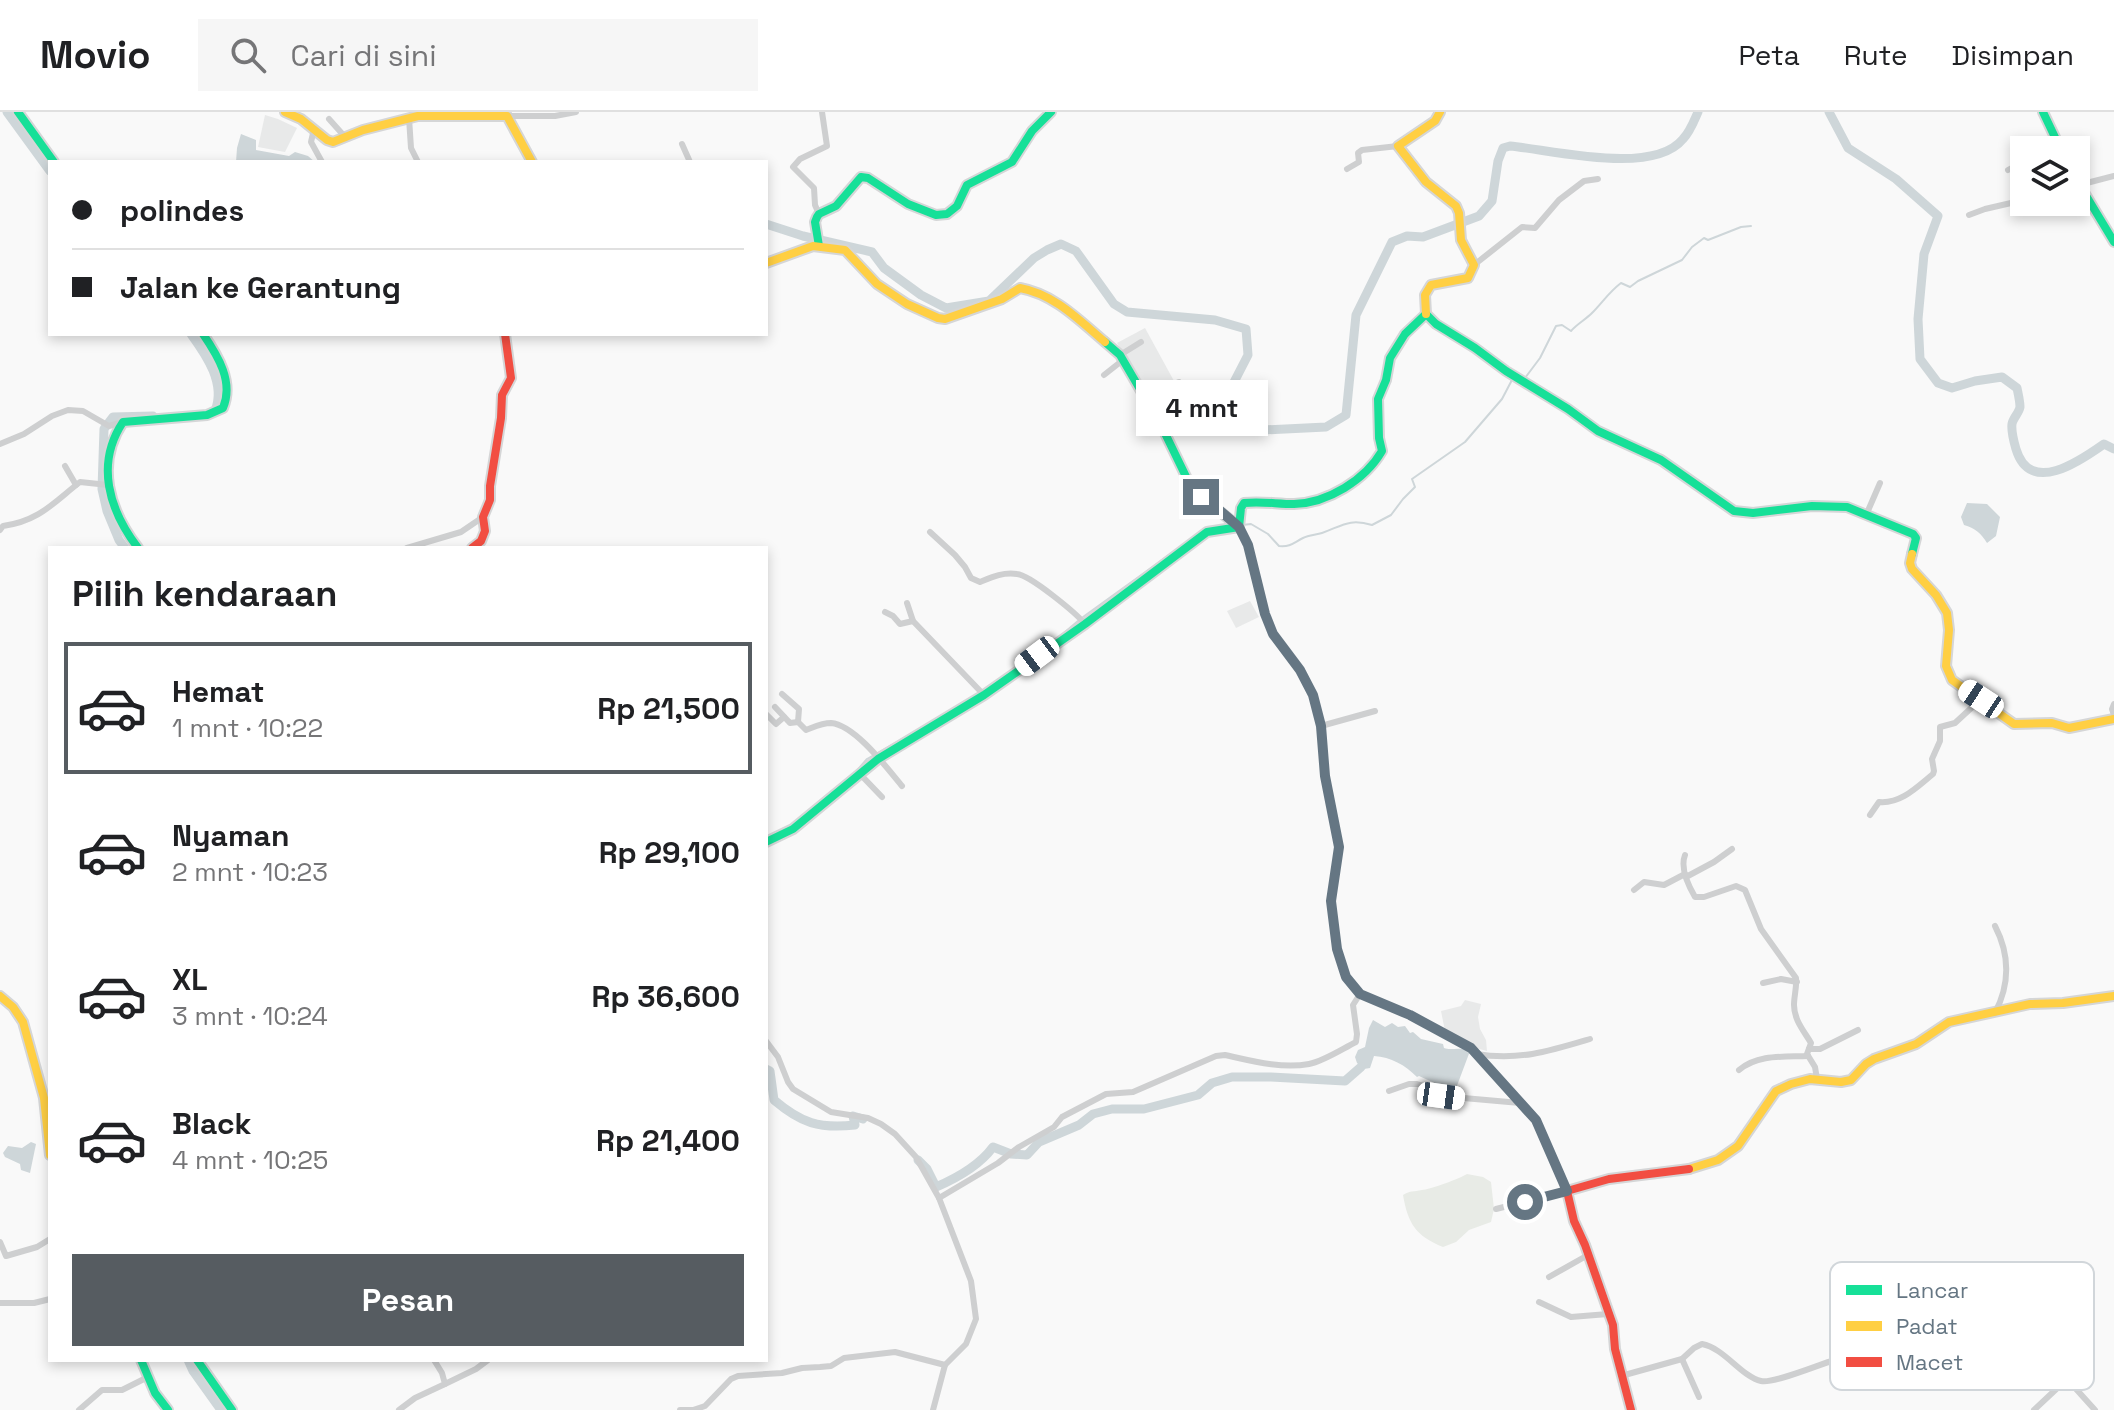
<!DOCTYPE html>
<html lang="id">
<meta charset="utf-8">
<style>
:root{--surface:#fff;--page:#f6f6f6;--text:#202124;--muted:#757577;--line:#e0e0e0;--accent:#565c61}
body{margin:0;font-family:"Space Grotesk",sans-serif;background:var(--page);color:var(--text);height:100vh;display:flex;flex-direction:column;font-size:30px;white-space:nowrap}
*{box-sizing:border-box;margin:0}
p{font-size:26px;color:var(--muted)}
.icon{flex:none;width:44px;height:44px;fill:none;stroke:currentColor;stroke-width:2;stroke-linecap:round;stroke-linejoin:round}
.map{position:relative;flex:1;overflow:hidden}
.details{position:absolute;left:48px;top:434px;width:720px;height:816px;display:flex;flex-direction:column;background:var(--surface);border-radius:0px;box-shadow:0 4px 12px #0003}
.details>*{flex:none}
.banner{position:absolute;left:48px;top:48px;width:720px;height:176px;border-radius:0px;box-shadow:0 4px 12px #0003;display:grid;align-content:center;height:176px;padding:0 24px;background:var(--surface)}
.controls{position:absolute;left:2010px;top:24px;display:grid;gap:16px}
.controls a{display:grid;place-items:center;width:80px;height:80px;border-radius:0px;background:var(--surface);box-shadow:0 4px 12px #0003;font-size:40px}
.end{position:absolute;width:36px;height:36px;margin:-18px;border:10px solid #657683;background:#fff;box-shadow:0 0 0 4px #fff}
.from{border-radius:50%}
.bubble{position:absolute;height:56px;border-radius:0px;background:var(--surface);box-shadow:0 4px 12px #0003;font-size:26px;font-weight:600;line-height:56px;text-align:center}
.car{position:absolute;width:24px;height:48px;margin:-24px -12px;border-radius:10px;box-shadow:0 0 6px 2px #0007;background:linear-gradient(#fff 24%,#345 0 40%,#fff 0 76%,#345 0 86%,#fff 0)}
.banner b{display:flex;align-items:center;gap:28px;height:76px;font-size:30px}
.banner b+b{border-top:2px solid var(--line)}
.banner i{width:20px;height:20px;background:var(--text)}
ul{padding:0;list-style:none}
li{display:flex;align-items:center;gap:24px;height:132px;margin:0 16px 12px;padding:0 8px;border:4px solid transparent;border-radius:0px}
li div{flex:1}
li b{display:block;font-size:30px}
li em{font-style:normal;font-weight:600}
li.current{border-color:var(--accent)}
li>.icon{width:72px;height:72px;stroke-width:1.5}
h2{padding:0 24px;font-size:36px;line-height:96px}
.button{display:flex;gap:16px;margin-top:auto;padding:16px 24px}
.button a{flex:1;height:92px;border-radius:0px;background:var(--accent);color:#fff;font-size:32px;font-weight:600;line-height:92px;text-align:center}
header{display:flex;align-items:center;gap:48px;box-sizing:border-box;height:112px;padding:0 40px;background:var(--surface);border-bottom:2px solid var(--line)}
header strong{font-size:38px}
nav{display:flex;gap:44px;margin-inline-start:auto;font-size:28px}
.search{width:560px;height:72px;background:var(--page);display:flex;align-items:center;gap:20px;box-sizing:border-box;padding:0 28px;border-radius:0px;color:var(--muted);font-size:30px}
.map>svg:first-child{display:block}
</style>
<header>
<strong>Movio</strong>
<div class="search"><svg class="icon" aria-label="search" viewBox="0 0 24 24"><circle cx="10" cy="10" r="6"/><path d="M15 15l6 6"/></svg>Cari di sini</div>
<nav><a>Peta</a><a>Rute</a><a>Disimpan</a></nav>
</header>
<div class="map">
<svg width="2114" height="1298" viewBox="0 0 2114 1298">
<rect width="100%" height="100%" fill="#f9f9f9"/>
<g fill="#e8e9e9">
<polygon points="265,3 278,7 297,16 285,40 258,35"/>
<polygon points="1145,216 1174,269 1146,284 1117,231"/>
<polygon points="1250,489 1259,505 1236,516 1227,499"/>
<polygon points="1465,888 1481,892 1478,905 1480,917 1486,928 1487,939 1472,935 1445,919 1441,899 1461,894"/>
</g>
<path fill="#e8ebe6" d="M 1467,1062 L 1483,1065 L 1491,1070 L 1494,1097 L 1491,1110 L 1469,1118 L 1456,1130 L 1443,1135 C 1416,1124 1408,1112 1403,1083 C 1411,1078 1413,1080 1422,1078 C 1429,1078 1461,1066 1467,1062 Z"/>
<g fill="#ced6d9">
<polygon points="241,22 256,28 256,38 289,44 295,40 308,44 315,50 236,50 237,36"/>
<path d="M 1967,391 L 1987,392 L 2000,405 L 1996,424 L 1987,431 C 1981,421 1975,416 1964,413 L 1961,405 Z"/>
<path d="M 1373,908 L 1385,915 L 1392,911 L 1398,915 L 1405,914 L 1410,921 L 1413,920 L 1421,927 L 1443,932 L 1444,936 C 1452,939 1458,934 1470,939 L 1455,979 L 1450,982 L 1439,973 L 1419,964 L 1417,965 C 1405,953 1391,945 1374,944 L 1370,956 L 1364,957 L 1357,951 L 1355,945 L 1358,938 L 1365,935 L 1369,916 Z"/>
<polygon points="31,1030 36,1032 30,1061 21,1058 20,1052 5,1045 3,1041 8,1034 22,1036"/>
</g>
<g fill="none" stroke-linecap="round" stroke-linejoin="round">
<g stroke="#ced6d9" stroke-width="2">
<path d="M 1525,266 L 1540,246 L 1556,214 L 1562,213 L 1571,219 C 1577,212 1585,208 1592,201 C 1602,191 1609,180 1621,171 L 1630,175 L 1638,169 L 1682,148 L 1692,135 L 1704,126 L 1708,128 L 1741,115 L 1751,114"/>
<path d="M 1242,413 L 1251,412 L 1268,422 L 1279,434 C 1291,435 1293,431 1303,426 C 1309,423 1316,423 1322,421 C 1342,414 1349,406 1372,413 L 1391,403 L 1403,387 L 1415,375 L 1412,367 L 1465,330 L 1502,287 L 1513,266"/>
<polyline points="1083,505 1194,425"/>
<polyline points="1052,531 1078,509"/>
<polyline points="853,663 867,647 930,611"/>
</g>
<g stroke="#ced6d9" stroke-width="9">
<polyline points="7,0 50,59"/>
<path d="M 1829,0 L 1848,36 L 1896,67 L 1938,104 L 1924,142 L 1918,207 L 1920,247 L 1938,271 L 1952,276 L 1975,269 L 2002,265 L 2017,276 C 2018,281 2020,289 2020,295 C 2019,301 2013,306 2012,312 C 2011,320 2014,330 2016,337 C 2030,384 2080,349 2104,332 L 2114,337"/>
<path d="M 766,112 L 803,124 L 872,140 L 884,156 L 921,183 L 946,196 L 989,189 L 1034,146 L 1047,138 L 1061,132 L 1076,139 L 1114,192 L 1127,200 L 1215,208 L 1246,217 L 1248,243 L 1232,274 L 1226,300 L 1227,307 L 1242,319 L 1326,315 L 1346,303 L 1356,203 L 1392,130 L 1407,124 L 1423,125 L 1479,104 L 1492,89 L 1498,49 L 1503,36 L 1510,34 C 1552,38 1653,64 1683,27 C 1690,20 1694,9 1698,0"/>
<path d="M 191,222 C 207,244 226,272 215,299 L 211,300"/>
<polyline points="125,436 119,428 107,399 102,377 104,317 113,305 153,304"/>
<path d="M 766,957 L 770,959 L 774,988 C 801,1011 819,1017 855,1013 L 853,1004 L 863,1007"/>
<path d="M 918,1048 L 927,1057 L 936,1075 C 957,1066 979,1054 993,1035 L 1011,1042 L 1027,1043 L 1039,1030 L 1079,1013 L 1093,1002 L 1112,997 L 1144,997 L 1198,983 L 1212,971 L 1232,965 L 1271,965 L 1345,969 L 1361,955"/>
<polyline points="188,1248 193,1259 221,1298"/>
</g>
<g stroke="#d5d6d7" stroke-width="12">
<g id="fast">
<polyline points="18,0 54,50"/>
<polyline points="2043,0 2061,38"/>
<polyline points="2076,67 2114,130"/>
<polyline points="819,134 815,110 817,105 819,102 836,94 861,65 868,66 908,92 936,103 947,102 957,94 967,73 1012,50 1032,19 1051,0"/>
<polyline points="1105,230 1120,243 1161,313 1192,377 1239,415"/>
<path d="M 1239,415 L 1241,396 L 1244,391 C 1261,389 1277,392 1294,392 C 1328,391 1365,368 1382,339 L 1379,326 L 1378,287 L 1386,268 L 1390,246 L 1405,222 L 1426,202 L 1436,212 L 1475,236 L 1506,259 L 1568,297 L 1598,319 L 1661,348 L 1734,399 L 1753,401 L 1812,394 L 1847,395 L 1913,422 L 1916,426 L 1912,442"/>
<path d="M 138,436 C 109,398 95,352 123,310 L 207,303 L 223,296 C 234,270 218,244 203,222"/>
<polyline points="766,730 793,717 878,647 984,583 1085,512 1207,420 1239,415"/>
<polyline points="141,1248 155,1281 168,1298"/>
<polyline points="197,1248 232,1298"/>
</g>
</g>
<g stroke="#d5d6d7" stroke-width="12">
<g id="slow">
<polyline points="285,0 301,7 327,28 333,30 363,18 418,4 507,4 532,50"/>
<path d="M 766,151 L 813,134 L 845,138 L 877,172 L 907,192 L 938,206 L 945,207 L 1002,187 L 1020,176 C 1054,182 1079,208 1105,230"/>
<polyline points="1426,202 1425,183 1431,173 1468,166 1474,153 1461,128 1459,101 1456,94 1426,70 1398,34 1435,9 1440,0"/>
<polyline points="1912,442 1910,451 1912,457 1936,483 1947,501 1949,518 1946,554 1952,568 2014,612 2052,611 2069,616 2114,607"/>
<polyline points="0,884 13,895 23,910 44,986 50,1043"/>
<polyline points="1689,1057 1718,1048 1738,1034 1776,979 1791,972 1810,967 1841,970 1851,968 1866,952 1874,947 1916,932 1949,910 2030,892 2063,891 2114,884"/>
</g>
</g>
<g stroke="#d5d6d7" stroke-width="12">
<g id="jam">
<polyline points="472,436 481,429 485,419 483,405 490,388 490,374 501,306 502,283 511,266 505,222"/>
<polyline points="1631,1298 1615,1237 1613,1213 1585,1133 1574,1109 1567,1079 1609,1067 1689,1057"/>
</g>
</g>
<g stroke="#cecfd0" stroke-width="6">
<polyline points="507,4 555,4 576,0"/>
<polyline points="409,6 411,36 418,50"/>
<polyline points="329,7 346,26"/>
<polyline points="314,17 311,30 322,50"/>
<polyline points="682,32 690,50"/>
<polyline points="2040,38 2056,28"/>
<polyline points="1347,57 1359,50 1358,41 1362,38 1398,34"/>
<polyline points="2008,58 2024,49"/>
<polyline points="2079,73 2114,64"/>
<polyline points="819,102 815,93 814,76 793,55 800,47 827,34 822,0"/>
<polyline points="1969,103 1985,97 2024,88"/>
<polyline points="1474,153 1522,115 1535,116 1559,88 1584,69 1598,67"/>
<polyline points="1120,243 1141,230"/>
<polyline points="1104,263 1123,248"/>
<polyline points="1145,284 1179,270"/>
<path d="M 1161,313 C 1188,298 1208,299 1238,301 L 1256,279"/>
<polyline points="0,332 24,322 52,304 68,298 83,299 109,314 123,310"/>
<polyline points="65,354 76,373"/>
<polyline points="1867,401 1880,371"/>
<polyline points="1239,415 1248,433 1265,502 1273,522 1300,558 1313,583 1321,614 1323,652 1339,735 1331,789 1337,837 1346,865 1360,882"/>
<path d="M 0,418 L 3,414 C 39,409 53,391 80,370 L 108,373"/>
<path d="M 930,420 L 955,443 L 965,455 L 971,466 L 980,470 C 992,465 1003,460 1017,462 C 1030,463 1076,501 1085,512"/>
<polyline points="407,436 461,420 483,405"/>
<polyline points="907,491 913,509 984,583"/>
<polyline points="885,500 893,504 900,512 913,509"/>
<polyline points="782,582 799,597 798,610"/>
<polyline points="2114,592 2112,597 2114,603"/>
<path d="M 775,595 L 790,611 L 798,610 L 806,618 C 814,615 822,611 831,611 C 855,613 887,656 902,674"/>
<polyline points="766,602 776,612 784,605"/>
<polyline points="1321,614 1375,599"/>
<polyline points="859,661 882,685"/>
<path d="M 1870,703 L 1879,690 C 1901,692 1917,675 1933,662 L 1934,659 L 1932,647 L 1940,629 L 1940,615 L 1955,611 L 1981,587"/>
<path d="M 1685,743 C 1680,756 1688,773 1695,785 L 1704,785 L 1736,774 L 1745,778 L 1761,817 L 1796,866 C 1797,875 1794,884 1794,893 C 1794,908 1804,919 1811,931 L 1807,942 L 1815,955 L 1817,967"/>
<polyline points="1686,765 1714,750 1732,737"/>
<polyline points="1634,778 1644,770 1664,773 1685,762"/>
<path d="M 1995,814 C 2010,843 2010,872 1995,901"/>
<polyline points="1763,871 1781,867 1797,870"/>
<polyline points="766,929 778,945 788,970 793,977 831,1000 868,1006 881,1012 895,1022 916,1045 939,1086"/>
<polyline points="1809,937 1820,937 1858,918"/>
<path d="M 1476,942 C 1519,949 1550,939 1590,927"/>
<path d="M 1739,958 C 1758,942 1784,945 1808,944"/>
<polyline points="1389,979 1409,972 1417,972 1427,975 1441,984 1520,991"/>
<polyline points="0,1130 6,1144 37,1135 50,1127"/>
<polyline points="1549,1165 1588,1143"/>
<polyline points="1539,1190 1571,1205 1608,1202"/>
<polyline points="0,1191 34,1191 50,1187"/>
<polyline points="1682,1247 1699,1285"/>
<path d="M 1621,1264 L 1682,1247 L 1694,1236 L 1702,1232 C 1724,1236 1742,1265 1761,1269 C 1774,1272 1820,1252 1835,1248"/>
<polyline points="445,1272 476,1257 488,1248"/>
<polyline points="79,1298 102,1278 122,1278 148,1265"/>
<polyline points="399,1298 415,1286 445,1272 442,1261 434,1248"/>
<polyline points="680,1298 693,1298 705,1294 731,1267 738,1264 782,1261 802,1256 820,1255 831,1254 844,1246 895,1240 945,1253"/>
<path d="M 933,1298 L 945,1253 L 966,1232 L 976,1207 L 971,1169 L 939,1086 L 998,1051 L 1019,1035 L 1054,1015 L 1062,1005 L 1106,982 L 1133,980 L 1216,944 L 1225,943 C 1252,949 1281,957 1309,952 C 1324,949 1342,937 1356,930 L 1357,922 L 1353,893 L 1360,882 L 1410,903 L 1469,934 L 1498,965 L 1520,991 L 1531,1000 L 1549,1035 L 1567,1079 L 1496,1097"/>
<polyline points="2034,1298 2067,1267 2095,1298"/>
</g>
<use href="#fast" stroke="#16e098" stroke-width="8"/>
<use href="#slow" stroke="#ffcf43" stroke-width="8"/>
<use href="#jam" stroke="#f24e42" stroke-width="8"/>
</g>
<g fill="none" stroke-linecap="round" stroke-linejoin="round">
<polyline stroke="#657683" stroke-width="10" points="1201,385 1218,397 1239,415 1248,433 1265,502 1273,522 1300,558 1313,583 1321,614 1325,664 1339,735 1331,789 1337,837 1346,865 1360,882 1410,903 1471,936 1536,1008 1567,1079 1525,1090"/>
</g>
<rect x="1830" y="1150" width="264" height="128" rx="12" fill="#fff" stroke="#d1d6da" stroke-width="2"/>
<rect x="1846" y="1173" width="36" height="10" fill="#16e098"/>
<rect x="1846" y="1209" width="36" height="10" fill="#ffcf43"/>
<rect x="1846" y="1245" width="36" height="10" fill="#f24e42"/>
<g font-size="22" fill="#657683">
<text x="1896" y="1186">Lancar</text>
<text x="1896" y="1222">Padat</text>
<text x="1896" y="1258">Macet</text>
</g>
</svg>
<div class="controls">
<a><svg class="icon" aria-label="layers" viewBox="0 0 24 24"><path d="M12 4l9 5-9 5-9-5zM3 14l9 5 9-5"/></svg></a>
</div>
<i class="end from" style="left:1525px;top:1090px"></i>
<i class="end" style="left:1201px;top:385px"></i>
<div class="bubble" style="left:1136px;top:268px;width:132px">4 mnt</div>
<i class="car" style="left:1037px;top:544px;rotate:233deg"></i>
<i class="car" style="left:1981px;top:587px;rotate:303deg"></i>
<i class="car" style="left:1441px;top:984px;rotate:98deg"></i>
<div class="banner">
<b><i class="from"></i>polindes</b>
<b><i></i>Jalan ke Gerantung</b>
</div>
<section class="details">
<h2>Pilih kendaraan</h2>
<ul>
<li class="current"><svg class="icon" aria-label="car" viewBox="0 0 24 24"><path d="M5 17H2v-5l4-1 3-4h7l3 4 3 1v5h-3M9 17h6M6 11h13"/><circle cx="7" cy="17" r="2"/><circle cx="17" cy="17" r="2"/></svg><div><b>Hemat</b><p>1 mnt · 10:22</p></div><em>Rp 21,500</em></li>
<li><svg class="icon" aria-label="car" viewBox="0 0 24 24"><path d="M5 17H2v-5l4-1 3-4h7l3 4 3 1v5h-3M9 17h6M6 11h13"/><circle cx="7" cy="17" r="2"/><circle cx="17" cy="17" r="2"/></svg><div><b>Nyaman</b><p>2 mnt · 10:23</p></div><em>Rp 29,100</em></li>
<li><svg class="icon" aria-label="car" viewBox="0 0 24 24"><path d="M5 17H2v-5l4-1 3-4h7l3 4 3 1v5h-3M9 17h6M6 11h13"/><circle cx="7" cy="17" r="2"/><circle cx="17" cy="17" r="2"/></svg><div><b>XL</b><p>3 mnt · 10:24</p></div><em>Rp 36,600</em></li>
<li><svg class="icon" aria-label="car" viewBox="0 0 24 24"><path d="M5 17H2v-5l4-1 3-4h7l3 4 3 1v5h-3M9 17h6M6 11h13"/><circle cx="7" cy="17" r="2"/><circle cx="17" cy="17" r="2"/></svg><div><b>Black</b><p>4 mnt · 10:25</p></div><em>Rp 21,400</em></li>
</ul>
<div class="button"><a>Pesan</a></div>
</section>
</div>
